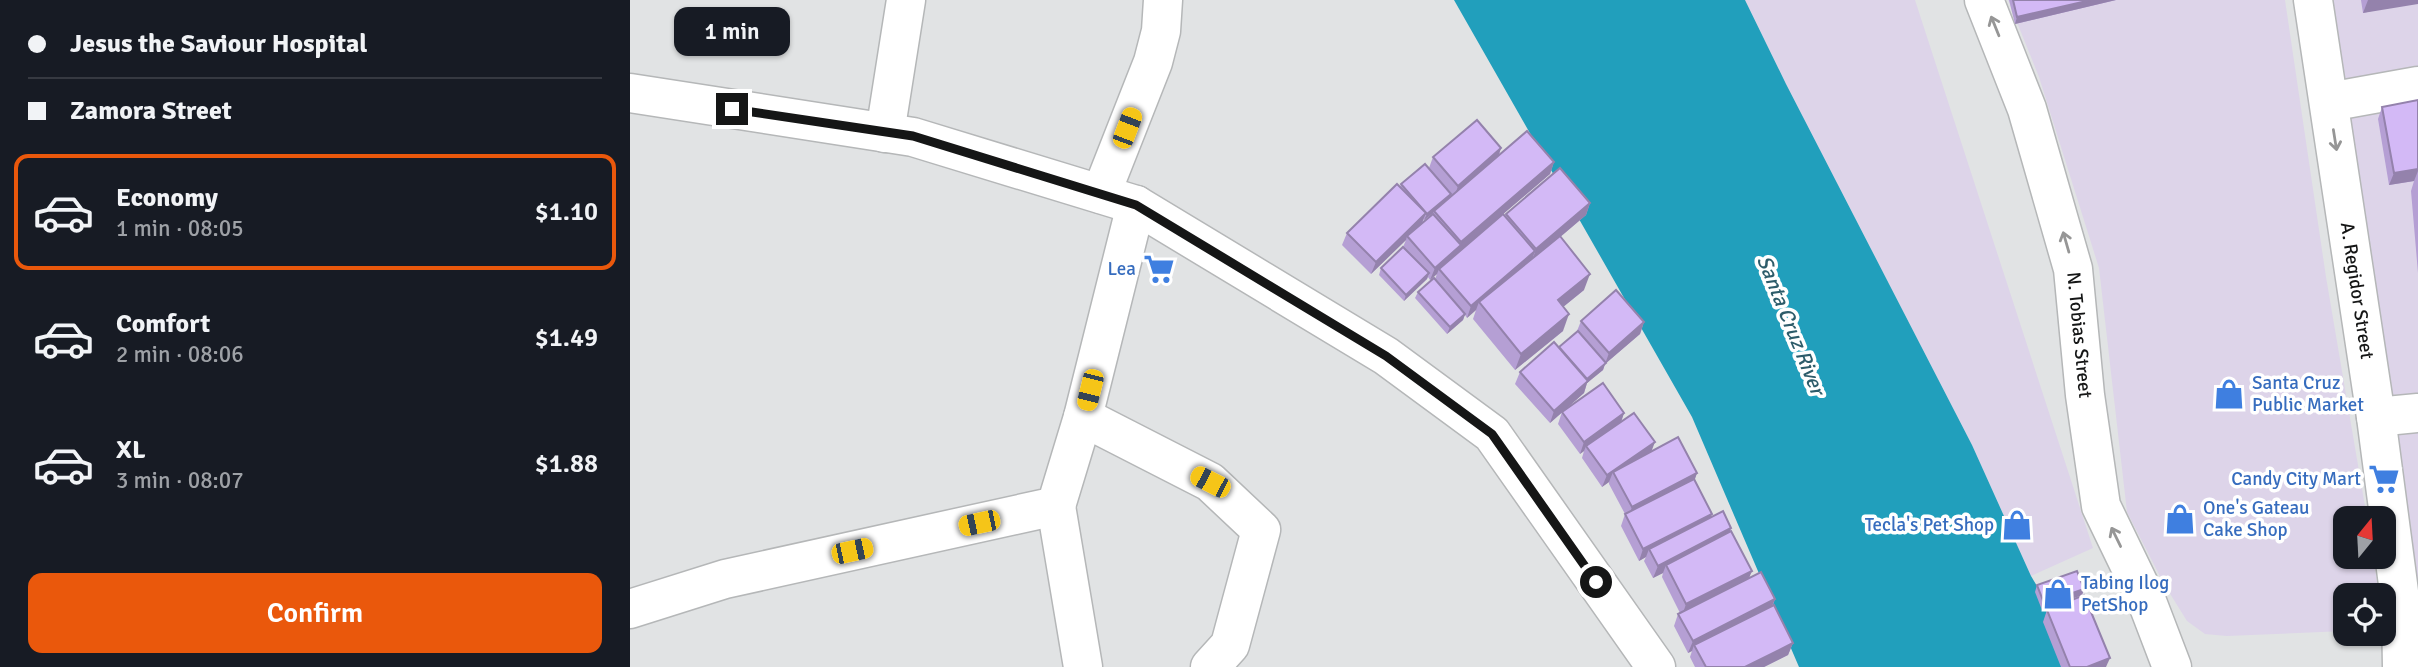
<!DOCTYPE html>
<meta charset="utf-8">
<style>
:root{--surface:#171b24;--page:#20242c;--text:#f1f3f6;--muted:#9ea1a6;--line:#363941;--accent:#ea580c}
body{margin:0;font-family:Signika,sans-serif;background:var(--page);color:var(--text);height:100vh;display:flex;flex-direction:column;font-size:26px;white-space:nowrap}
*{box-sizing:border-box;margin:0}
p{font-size:23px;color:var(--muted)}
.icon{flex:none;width:38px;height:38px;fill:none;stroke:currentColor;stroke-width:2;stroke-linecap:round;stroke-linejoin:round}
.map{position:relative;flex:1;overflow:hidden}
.details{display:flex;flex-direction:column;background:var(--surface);width:630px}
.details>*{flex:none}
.banner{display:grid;align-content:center;height:154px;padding:0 28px;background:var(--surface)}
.needle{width:46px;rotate:18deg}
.fabs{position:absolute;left:1703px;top:506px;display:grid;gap:14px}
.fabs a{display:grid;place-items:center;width:63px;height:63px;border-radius:14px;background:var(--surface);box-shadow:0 2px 5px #0004;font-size:35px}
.end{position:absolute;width:32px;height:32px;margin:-16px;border:9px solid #151616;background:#fff;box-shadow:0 0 0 4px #fff}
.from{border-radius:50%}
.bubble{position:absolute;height:49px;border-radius:14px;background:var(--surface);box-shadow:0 2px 5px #0004;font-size:23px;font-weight:600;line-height:49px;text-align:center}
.car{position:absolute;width:21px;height:42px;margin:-21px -10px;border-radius:9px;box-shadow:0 0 5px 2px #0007;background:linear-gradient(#f5c518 24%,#345 0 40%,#f5c518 0 76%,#345 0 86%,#f5c518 0)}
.banner b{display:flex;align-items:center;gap:24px;height:66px;font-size:26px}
.banner b+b{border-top:2px solid var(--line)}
.banner i{width:18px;height:18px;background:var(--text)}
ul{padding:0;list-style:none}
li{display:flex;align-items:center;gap:21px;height:116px;margin:0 14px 10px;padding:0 14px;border:4px solid transparent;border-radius:14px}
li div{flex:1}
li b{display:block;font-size:26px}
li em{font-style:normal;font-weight:600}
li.current{border-color:var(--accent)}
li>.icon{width:63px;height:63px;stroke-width:1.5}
.primary-button{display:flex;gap:14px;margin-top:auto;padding:14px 28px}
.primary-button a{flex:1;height:80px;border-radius:14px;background:var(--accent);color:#fff;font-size:28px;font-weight:600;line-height:80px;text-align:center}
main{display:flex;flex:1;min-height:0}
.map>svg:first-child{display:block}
</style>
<main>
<section class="details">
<div class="banner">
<b><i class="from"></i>Jesus the Saviour Hospital</b>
<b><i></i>Zamora Street</b>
</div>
<ul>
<li class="current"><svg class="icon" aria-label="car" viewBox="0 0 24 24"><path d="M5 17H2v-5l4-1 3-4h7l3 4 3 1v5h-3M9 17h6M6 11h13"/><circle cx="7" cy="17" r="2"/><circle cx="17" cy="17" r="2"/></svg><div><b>Economy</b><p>1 min · 08:05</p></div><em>$1.10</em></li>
<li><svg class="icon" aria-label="car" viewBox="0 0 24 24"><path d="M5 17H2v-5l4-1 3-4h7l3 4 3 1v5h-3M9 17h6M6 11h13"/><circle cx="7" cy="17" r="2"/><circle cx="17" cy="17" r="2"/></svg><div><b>Comfort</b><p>2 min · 08:06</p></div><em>$1.49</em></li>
<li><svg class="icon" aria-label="car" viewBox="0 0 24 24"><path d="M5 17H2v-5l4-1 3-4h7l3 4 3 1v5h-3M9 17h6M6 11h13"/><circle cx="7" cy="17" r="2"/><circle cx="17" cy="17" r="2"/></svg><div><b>XL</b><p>3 min · 08:07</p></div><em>$1.88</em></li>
</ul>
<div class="primary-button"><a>Confirm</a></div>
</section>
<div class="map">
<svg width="1788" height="667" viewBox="0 0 1788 667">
<rect width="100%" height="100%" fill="#e1e3e4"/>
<g fill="#ddd4e9">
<polygon points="1115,0 1285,0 1463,548 1401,576 1342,445 1156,84"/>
<polygon points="1378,0 1655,0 1696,277 1737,518 1715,518 1715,556 1743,557 1748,588 1747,595 1715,595 1715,631 1597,636 1575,634 1557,621 1534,584 1497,512 1469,268 1409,77"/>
<polygon points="1699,0 1788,0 1788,602 1767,468 1743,262"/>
</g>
<polygon fill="#219fbc" points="824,0 1115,0 1156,84 1342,445 1401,576 1456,667 1169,667 1062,417"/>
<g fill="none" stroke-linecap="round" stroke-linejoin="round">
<g stroke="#b5b7b8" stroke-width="41">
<g id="minor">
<path id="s1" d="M 1354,0 L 1397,109 L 1443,269 L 1455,395 L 1471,506 L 1516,599 L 1542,667"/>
<path id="s2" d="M 1683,0 L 1746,417 L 1771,607 L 1772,667"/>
<polyline points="0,93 283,137 506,205 756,356 862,434 1026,667"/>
<polyline points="1699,102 1788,86"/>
<polyline points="255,133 276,0"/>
<polyline points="471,194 523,62 531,31 533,0"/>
<polyline points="453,417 580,482 631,530 600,645 580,667"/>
<polyline points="1746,417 1788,413"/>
<polyline points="426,506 453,667"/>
<polyline points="0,609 95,579 426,506 453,417 506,205"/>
</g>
</g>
<use href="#minor" stroke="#fff" stroke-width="38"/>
</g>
<g fill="#b59fd4" fill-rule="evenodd">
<polygon points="1379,0 1486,0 1385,24"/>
<polygon points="1731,0 1788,0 1733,13"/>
<polygon points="1788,100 1788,273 1781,191 1784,181 1759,185 1748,119 1752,107"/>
<path d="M 871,148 L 869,155 L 924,162 L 920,174 L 873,214 L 875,216 L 876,214 L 960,203 L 956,215 L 930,237 L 954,290 L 933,307 L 933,331 L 885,370 L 843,319 L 846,310 L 837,318 L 835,315 L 833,320 L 817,334 L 785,298 L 788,292 L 805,279 L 807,274 L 800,280 L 798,277 L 797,279 L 774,301 L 749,275 L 751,268 L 773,247 L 776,240 L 741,274 L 712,245 L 717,233 L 770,187 L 771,184 L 799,168 L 803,157 ZM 803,213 L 802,215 L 792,224 L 794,219 L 794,220 Z"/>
<polygon points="951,321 1014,322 1010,334 975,364 973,370 957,383 954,393 920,423 885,384 890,372 929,347 947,331"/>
<polygon points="932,412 994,413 991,422 1021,452 1067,473 1064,480 1081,517 1101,528 1100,532 1119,578 1145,599 1143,605 1163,643 1158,655 1134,667 1065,667 1060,657 1062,651 1058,653 1044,626 1048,614 1050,613 1032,577 1033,573 1023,578 1014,561 1016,557 1009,561 991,526 995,514 979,484 979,482 972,487 952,458 954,451 950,454 928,424"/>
<polygon points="1407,585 1454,589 1452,595 1412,610 1405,592"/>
<polygon points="1417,610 1476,667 1431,667 1413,622"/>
</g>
<g fill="#9482ac">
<polygon points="1461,0 1486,0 1385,24 1387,17"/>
<polygon points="1738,0 1788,0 1788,4 1733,13"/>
<polygon points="871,148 867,160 824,198 828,186"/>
<polygon points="924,162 920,174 809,269 807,274 800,280 805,268 830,246 831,242"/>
<polygon points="1788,169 1788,175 1788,171 1784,181 1759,185 1764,173"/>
<polygon points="821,194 819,200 804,211 803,213 794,220 797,214"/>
<polygon points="960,203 956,215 902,261 906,249"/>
<polygon points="796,213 791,225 777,236 776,240 741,274 746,262"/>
<polygon points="905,251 901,263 849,302 846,310 837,318 841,306"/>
<polygon points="799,273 797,279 774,301 776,295"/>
<polygon points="960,274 954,290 922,316 928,300"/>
<polygon points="835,314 833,320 817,334 820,327"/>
<polygon points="939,314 933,331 885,370 891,354"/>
<polygon points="1014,322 1010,334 975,364 973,370 957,383 954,393 920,423 924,411 956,380 975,364 979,353"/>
<polygon points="994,413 990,425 956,446 954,451 950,454 954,442"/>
<polygon points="1025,442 1020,455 983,472 979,482 972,487 977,475"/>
<polygon points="1067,473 1063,485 998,519 1002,507"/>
<polygon points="1082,514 1078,526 1019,549 1016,557 1009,561 1013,549"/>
<polygon points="1101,528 1097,540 1036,565 1033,573 1023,578 1028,566"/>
<polygon points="1122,571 1117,583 1052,616 1056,604"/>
<polygon points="1454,589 1452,595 1412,610 1414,603"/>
<polygon points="1145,599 1140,611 1064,645 1062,651 1058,653 1063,641"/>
<polygon points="1163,643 1158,655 1134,667 1115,667"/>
<polygon points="1480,658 1476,667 1457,667"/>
</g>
<g fill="#d3b9f6" stroke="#9482ac" stroke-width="2">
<polygon points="1383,0 1461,0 1387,17"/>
<polygon points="1788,100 1788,169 1764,173 1752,107"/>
<polygon points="847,120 871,148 828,186 803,157"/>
<polygon points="897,131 924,162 831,242 804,211"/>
<polygon points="795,164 821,194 797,214 771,184"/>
<polygon points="930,168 960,203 906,249 876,214"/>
<polygon points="767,184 796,213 746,262 717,233"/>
<polygon points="803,214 831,245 805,268 777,236"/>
<polygon points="873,214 905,251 841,306 809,269"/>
<polygon points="930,236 960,274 928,300 939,314 891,354 849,302"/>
<polygon points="773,247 799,273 776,295 751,268"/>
<polygon points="804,278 835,314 820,327 788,292"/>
<polygon points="986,290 1014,322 979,353 951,321"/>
<polygon points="948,331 976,363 957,379 929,347"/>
<polygon points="924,342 958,381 924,411 890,372"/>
<polygon points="973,383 994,413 954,442 932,412"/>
<polygon points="1004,413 1025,442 977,475 956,446"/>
<polygon points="1048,437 1067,473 1002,507 983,472"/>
<polygon points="1064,479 1082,514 1013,549 995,514"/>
<polygon points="1093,511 1101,528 1028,566 1019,549"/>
<polygon points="1101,531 1122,571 1056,604 1036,565"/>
<polygon points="1447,571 1454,589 1414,603 1407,585"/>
<polygon points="1131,572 1145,599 1063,641 1048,614"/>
<polygon points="1454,595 1480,658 1457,667 1440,667 1417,610"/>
<polygon points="1144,605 1163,643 1115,667 1076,667 1064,645"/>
</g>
<defs><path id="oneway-shaft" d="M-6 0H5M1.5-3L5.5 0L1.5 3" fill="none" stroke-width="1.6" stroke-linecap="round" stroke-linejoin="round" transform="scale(1.75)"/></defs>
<g stroke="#969696">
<use href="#oneway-shaft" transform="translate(1365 26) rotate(-112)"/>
<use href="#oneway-shaft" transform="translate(1705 140) rotate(81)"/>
<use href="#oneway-shaft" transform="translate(1436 242) rotate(-106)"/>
<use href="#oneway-shaft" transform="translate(1486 537) rotate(-116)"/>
</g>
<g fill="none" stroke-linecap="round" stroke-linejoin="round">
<polyline stroke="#151616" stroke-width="9" points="102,109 283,136 506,205 756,356 862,434 966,582"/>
</g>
<defs>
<g id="supermarket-bare" transform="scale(2.415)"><path d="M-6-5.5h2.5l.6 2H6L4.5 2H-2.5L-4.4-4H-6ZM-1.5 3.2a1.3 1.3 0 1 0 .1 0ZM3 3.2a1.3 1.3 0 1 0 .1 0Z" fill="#3f7fe0" stroke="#fff" stroke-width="2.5" paint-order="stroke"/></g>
<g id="shop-bare" transform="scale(2.415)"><path d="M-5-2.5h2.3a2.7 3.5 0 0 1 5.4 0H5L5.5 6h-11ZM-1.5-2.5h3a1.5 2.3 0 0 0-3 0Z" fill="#3f7fe0" stroke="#fff" stroke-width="2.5" paint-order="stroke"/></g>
</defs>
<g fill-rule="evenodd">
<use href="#supermarket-bare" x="529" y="269"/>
<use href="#shop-bare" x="1599" y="394"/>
<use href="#supermarket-bare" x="1754" y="479"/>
<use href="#shop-bare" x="1550" y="519"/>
<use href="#shop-bare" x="1387" y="525"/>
<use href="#shop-bare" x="1428" y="594"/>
</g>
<g text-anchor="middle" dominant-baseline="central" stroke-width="7" stroke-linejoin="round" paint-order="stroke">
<g font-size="19" fill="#366cbe" stroke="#fff" text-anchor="end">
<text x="506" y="269">Lea</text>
<text x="1622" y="383" text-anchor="start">Santa Cruz<tspan x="1622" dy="22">Public Market</tspan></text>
<text x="1731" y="479">Candy City Mart</text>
<text x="1573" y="508" text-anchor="start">One's Gateau<tspan x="1573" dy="22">Cake Shop</tspan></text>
<text x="1364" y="525">Tecla's Pet Shop</text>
<text x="1451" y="583" text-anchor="start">Tabing Ilog<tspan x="1451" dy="22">PetShop</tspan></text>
</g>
<g font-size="19" fill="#151616" stroke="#fff">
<text stroke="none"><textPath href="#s2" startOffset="294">A. Regidor Street</textPath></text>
<text stroke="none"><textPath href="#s1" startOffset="350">N. Tobias Street</textPath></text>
</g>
<g font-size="21" font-style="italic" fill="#2d5c6a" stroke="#fff">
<text transform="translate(1161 325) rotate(68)">Santa Cruz River</text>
</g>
</g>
</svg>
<div class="fabs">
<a><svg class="needle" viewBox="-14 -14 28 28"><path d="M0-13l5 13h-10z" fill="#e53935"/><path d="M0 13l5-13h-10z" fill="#9ea1a6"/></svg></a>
<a><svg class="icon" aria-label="locate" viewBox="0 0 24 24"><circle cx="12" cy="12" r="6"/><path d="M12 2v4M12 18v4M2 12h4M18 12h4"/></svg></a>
</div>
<i class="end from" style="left:966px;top:582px"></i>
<i class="end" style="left:102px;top:109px"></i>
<div class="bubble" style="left:44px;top:7px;width:116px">1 min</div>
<i class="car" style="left:497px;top:128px;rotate:21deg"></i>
<i class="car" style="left:460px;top:390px;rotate:194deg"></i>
<i class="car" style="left:580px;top:482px;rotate:297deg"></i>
<i class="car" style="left:349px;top:523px;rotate:258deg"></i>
<i class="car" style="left:222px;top:551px;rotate:78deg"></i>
</div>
</main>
